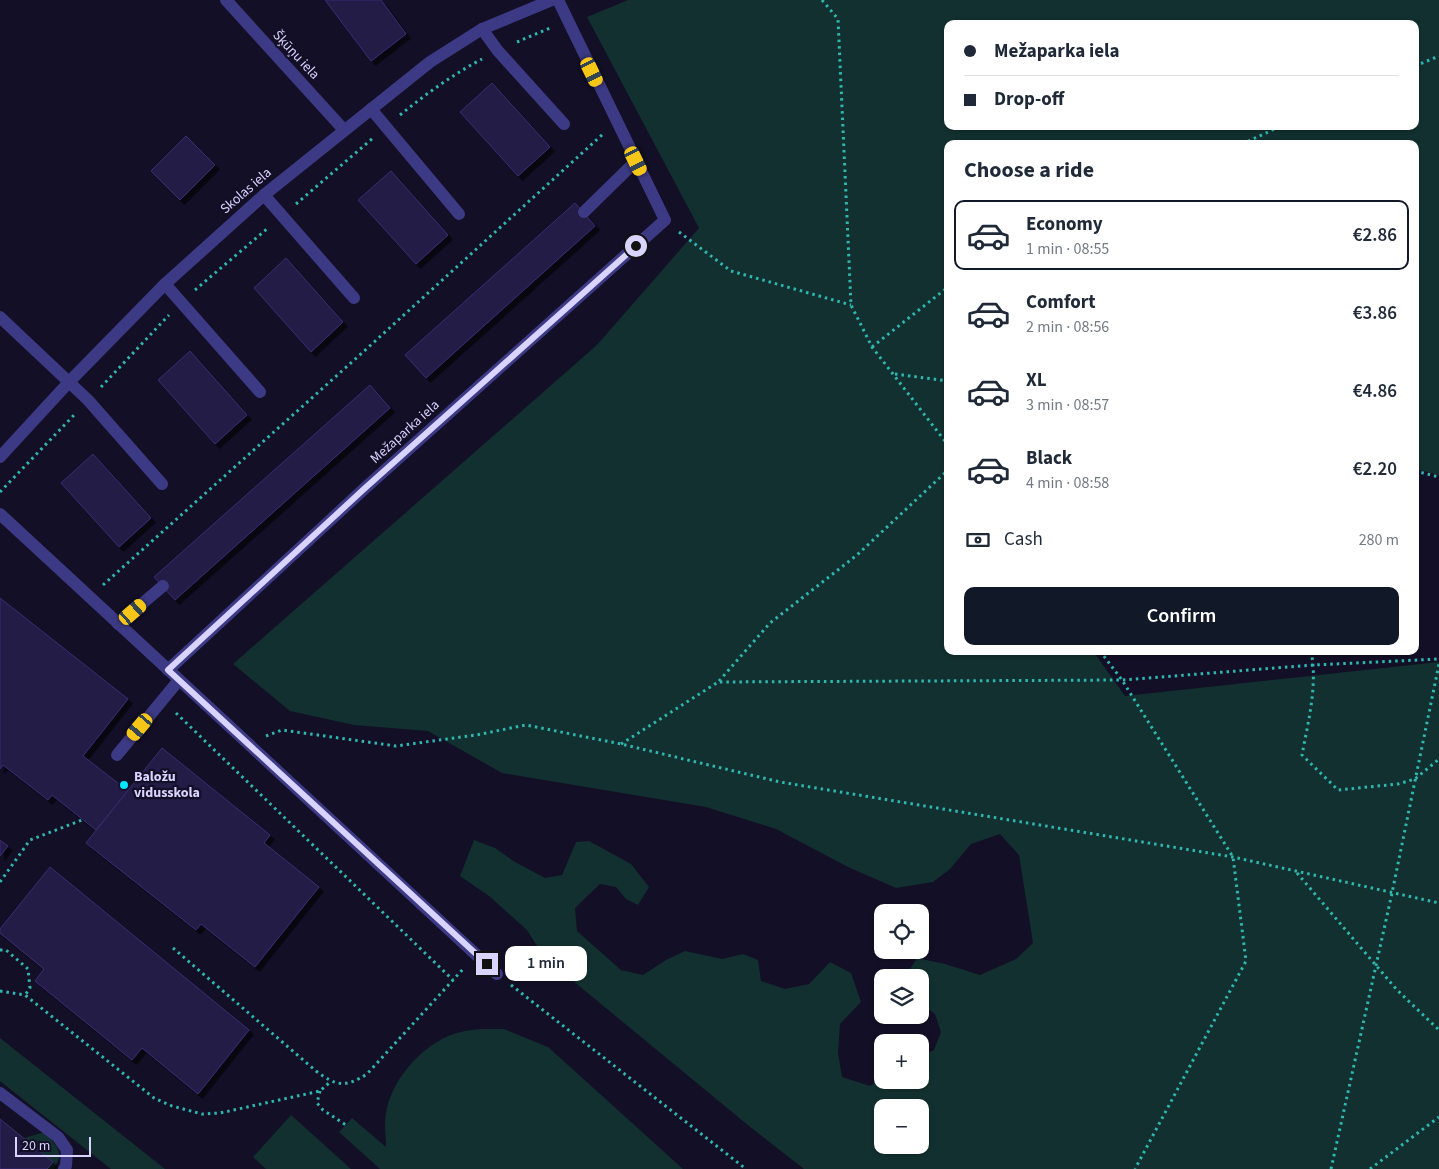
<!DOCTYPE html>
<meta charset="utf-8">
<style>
:root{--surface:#fff;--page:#f2f2f3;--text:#1f2937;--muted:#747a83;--line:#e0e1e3;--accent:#111827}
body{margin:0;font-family:"Source Sans 3",sans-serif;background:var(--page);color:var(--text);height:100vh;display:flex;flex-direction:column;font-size:19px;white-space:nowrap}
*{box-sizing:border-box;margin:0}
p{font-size:16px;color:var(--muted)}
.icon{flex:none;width:28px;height:28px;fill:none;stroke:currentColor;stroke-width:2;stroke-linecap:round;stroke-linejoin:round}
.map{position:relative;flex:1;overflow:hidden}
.panel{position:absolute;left:944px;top:140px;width:475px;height:515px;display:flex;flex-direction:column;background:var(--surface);border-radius:10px;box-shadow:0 1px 4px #0004}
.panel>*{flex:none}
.guide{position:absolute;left:944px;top:20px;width:475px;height:110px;border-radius:10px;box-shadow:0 1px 4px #0004;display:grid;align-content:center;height:110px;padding:0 20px;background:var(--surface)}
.controls{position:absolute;left:874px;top:904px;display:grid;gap:10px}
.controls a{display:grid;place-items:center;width:55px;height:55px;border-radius:10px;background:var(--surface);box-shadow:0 1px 4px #0004;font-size:25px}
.scale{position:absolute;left:15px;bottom:12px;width:76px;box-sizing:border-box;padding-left:5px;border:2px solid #d9d4ff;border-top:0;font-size:14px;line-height:18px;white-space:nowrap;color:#d9d4ff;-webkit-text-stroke:4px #130f26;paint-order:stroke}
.end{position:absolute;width:22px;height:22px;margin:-11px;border:6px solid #d9d4ff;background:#111;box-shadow:0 0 0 2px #111}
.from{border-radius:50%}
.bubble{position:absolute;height:35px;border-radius:10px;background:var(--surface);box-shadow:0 1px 4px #0004;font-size:16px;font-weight:600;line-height:35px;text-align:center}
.car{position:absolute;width:15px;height:30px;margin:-15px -8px;border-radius:6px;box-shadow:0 0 4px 1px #0007;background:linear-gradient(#f5c518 24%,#345 0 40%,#f5c518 0 76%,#345 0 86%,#f5c518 0)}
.guide b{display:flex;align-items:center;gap:18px;height:48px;font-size:19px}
.guide b+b{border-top:1px solid var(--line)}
.guide i{width:12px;height:12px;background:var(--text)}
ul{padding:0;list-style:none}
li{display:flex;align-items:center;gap:15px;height:70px;margin:0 10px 8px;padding:0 10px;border:2px solid transparent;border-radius:10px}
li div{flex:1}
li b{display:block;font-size:19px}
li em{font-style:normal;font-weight:600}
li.selected{border-color:var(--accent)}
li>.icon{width:45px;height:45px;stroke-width:1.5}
h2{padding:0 20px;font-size:22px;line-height:60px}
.pay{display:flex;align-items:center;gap:12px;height:55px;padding:0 20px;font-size:19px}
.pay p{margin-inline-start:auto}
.cta{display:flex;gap:10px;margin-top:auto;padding:10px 20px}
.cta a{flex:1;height:58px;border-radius:10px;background:var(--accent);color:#fff;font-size:20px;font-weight:600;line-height:58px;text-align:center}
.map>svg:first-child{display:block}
</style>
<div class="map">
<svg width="1439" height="1169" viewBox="0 0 1439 1169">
<defs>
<filter id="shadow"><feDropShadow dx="4.5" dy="4.5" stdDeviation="0" flood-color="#0009"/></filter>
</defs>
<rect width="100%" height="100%" fill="#130f26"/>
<g fill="#12302f" fill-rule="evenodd">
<path d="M 628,0 L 1439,0 L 1439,475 L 1415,469 L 1415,144 L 948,144 L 948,651 L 1093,651 L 1125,696 L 1439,662 L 1439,1169 L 804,1169 L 749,1126 L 544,957 L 527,930 L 489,896 L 460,876 L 474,840 L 495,848 L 515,862 L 545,878 L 562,875 L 576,842 L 589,841 L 631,864 L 649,887 L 638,905 L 626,899 L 616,887 L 600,884 L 575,908 L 577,931 L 621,970 L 643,975 L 666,960 L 685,951 L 722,959 L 743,954 L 758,960 L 761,981 L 785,989 L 809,984 L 830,962 L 851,973 L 861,1002 L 840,1024 L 838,1053 L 842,1077 L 870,1086 L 882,1077 L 882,1080 L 920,1080 L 920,1056 L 934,1050 L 941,1032 L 935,1014 L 920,1003 L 920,978 L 909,977 L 908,972 L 917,958 L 945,964 L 980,975 L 1016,959 L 1033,943 L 1019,855 L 1000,834 L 971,844 L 950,869 L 933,882 L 896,888 L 848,867 L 776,829 L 706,807 L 502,773 L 428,731 L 354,725 L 290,711 L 233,664 L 597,345 L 699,228 L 587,17 ZM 948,24 L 1415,24 L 1415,126 L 948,126 ZM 882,1108 L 920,1108 L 920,1145 L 882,1145 Z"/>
<path d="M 481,1029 L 504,1029 L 548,1047 L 683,1169 L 380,1169 L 339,1132 L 352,1118 L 386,1147 C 386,1136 384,1124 386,1113 C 392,1077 426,1040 461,1032 C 468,1030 474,1030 481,1029 Z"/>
<polygon points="0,1038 165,1169 111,1169 0,1081"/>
<polygon points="291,1115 351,1169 266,1169 253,1157"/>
<polygon points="45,1132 57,1147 60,1156 54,1169 47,1169 53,1162 24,1138"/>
</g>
<g fill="#241b47" stroke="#3b2d73" filter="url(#shadow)">
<polygon points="325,0 381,0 406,34 371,61"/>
<polygon points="492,83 550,147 518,176 460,112"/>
<polygon points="186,136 215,165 180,200 151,171"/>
<polygon points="391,171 448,235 416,264 358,200"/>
<polygon points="575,203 595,226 426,378 405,355"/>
<polygon points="286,258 343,322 311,352 254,288"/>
<polygon points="190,351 247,415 215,444 158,380"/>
<polygon points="370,385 390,408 175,600 154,577"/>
<polygon points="93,454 151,518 119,547 61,483"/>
<polygon points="0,598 128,699 83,756 128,791 96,830 52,795 48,800 3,765 0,769"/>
<polygon points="162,748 270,835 264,843 319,887 255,967 201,924 196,930 86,843"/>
<polygon points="0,840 8,846 0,856"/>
<polygon points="50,867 249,1030 198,1094 142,1048 132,1060 35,981 44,969 0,933 0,929"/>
<polygon points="0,1119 53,1162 47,1169 0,1169"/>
</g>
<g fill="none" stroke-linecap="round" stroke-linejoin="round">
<g stroke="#2fb8b0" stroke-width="3" stroke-dasharray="2.5 4" stroke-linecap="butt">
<polyline points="822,0 838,19 851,305 872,347 948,445"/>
<polyline points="517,42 550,28"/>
<polyline points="1415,66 1439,56"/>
<path d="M 400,115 C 426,94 452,75 482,59"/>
<polyline points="1242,144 1281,126"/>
<polyline points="296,204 373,138"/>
<polyline points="679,232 731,271 851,305"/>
<polyline points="195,290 268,228"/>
<polyline points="872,347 948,287"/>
<polyline points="895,374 948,381"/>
<polyline points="101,387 169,315"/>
<polyline points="1415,471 1439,477"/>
<polyline points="0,492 76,413"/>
<polyline points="103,585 362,353 603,134"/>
<polyline points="1100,651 1122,680 1233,857 1246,961 1135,1169"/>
<path d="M 1311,651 C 1318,685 1308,722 1302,755 L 1338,790 L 1398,784 L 1415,779 L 1439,759"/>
<polyline points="719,681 770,623 857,555 948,470"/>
<polyline points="176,713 453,980"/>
<polyline points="266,736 282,730 396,746 476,735 526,725 621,744 780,782 1233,857 1439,903"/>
<polyline points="621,744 718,682 1122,680 1314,665 1439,659"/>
<polyline points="1297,873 1397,990 1439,1030"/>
<polyline points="0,882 30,840 82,820"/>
<path d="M 173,948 L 316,1071 C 336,1086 345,1088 367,1074 L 464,968"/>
<polyline points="0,950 6,950 28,969 30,988 25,995"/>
<polyline points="511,985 746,1169"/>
<polyline points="0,991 25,995 154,1098 172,1106 202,1114 220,1113 320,1091 330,1082"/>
<polyline points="320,1091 317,1103 323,1110 346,1125"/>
<polyline points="1331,1169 1392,893 1439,664"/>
<polyline points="1370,1169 1439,1117"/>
</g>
<g stroke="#3d3a85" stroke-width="12">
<polyline points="482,29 498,51 564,124"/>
<polyline points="371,109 459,214"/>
<polyline points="264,195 354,298"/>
<polyline points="584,212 636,161"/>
<polyline points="165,284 260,392"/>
<polyline points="0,317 88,400 162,484"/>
<polyline points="0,514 497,974"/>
<polyline points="118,624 163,586"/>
<polyline points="117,755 179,680"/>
<polyline points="0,1093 58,1137 67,1150 66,1166 64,1169"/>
</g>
<g stroke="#3d3a85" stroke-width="12">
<polyline points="226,0 344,130"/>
<polyline points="0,457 70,381 165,284 264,195 430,62 482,29 552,0"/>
<polyline points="168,670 364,489 665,220 558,0"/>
</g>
</g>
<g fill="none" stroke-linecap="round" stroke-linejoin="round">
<polyline stroke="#d9d4ff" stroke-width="6" points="487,964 168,670 364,489 636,246"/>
</g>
<circle fill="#00e5ff" stroke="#130f26" stroke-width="2" cx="124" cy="785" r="5"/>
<g text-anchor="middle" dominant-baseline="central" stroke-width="4.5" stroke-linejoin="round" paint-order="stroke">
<g font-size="14" fill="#d9d4ff" stroke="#130f26">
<text transform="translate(296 55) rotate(47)">Šķūņu iela</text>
<text transform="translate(246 191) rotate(-41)">Skolas iela</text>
<text transform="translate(405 432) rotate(-42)">Mežaparka iela</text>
</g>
<g font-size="14" font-weight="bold" fill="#d9d4ff" stroke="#130f26" text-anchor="start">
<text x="134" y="777">Baložu<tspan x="134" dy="16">vidusskola</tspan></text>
</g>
</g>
</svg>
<div class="controls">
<a><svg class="icon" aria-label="locate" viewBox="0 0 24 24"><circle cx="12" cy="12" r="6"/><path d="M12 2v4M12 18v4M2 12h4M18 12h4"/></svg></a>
<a><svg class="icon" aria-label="layers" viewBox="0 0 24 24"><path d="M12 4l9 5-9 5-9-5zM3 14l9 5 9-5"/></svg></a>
<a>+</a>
<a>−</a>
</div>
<div class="scale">20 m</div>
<i class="end from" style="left:636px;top:246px"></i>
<i class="end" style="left:487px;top:964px"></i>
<div class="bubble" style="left:505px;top:946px;width:82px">1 min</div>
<i class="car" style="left:592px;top:72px;rotate:154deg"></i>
<i class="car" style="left:636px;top:161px;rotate:154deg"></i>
<i class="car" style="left:133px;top:612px;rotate:49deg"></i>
<i class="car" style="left:140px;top:727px;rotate:220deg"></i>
<div class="guide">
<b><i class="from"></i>Mežaparka iela</b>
<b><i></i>Drop-off</b>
</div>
<section class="panel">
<h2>Choose a ride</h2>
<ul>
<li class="selected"><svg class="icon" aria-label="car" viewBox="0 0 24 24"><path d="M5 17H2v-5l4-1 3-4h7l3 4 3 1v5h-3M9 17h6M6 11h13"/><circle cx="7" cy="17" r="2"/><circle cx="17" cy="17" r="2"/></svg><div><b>Economy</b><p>1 min · 08:55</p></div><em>€2.86</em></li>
<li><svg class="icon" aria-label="car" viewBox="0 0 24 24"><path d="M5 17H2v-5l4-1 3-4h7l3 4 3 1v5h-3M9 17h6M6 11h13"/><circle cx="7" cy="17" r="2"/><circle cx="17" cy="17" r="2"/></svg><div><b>Comfort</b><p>2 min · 08:56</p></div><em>€3.86</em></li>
<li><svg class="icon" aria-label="car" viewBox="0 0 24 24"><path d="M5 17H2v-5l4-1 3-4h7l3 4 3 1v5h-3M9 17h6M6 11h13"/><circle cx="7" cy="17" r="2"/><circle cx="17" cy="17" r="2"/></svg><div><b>XL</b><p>3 min · 08:57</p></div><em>€4.86</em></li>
<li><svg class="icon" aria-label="car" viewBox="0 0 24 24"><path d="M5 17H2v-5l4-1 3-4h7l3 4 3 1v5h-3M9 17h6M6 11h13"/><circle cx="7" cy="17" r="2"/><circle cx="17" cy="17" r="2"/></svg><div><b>Black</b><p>4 min · 08:58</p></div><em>€2.20</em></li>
</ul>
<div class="pay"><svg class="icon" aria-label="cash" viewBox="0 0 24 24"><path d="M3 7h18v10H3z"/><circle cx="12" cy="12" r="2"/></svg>Cash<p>280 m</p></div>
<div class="cta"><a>Confirm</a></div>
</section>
</div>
